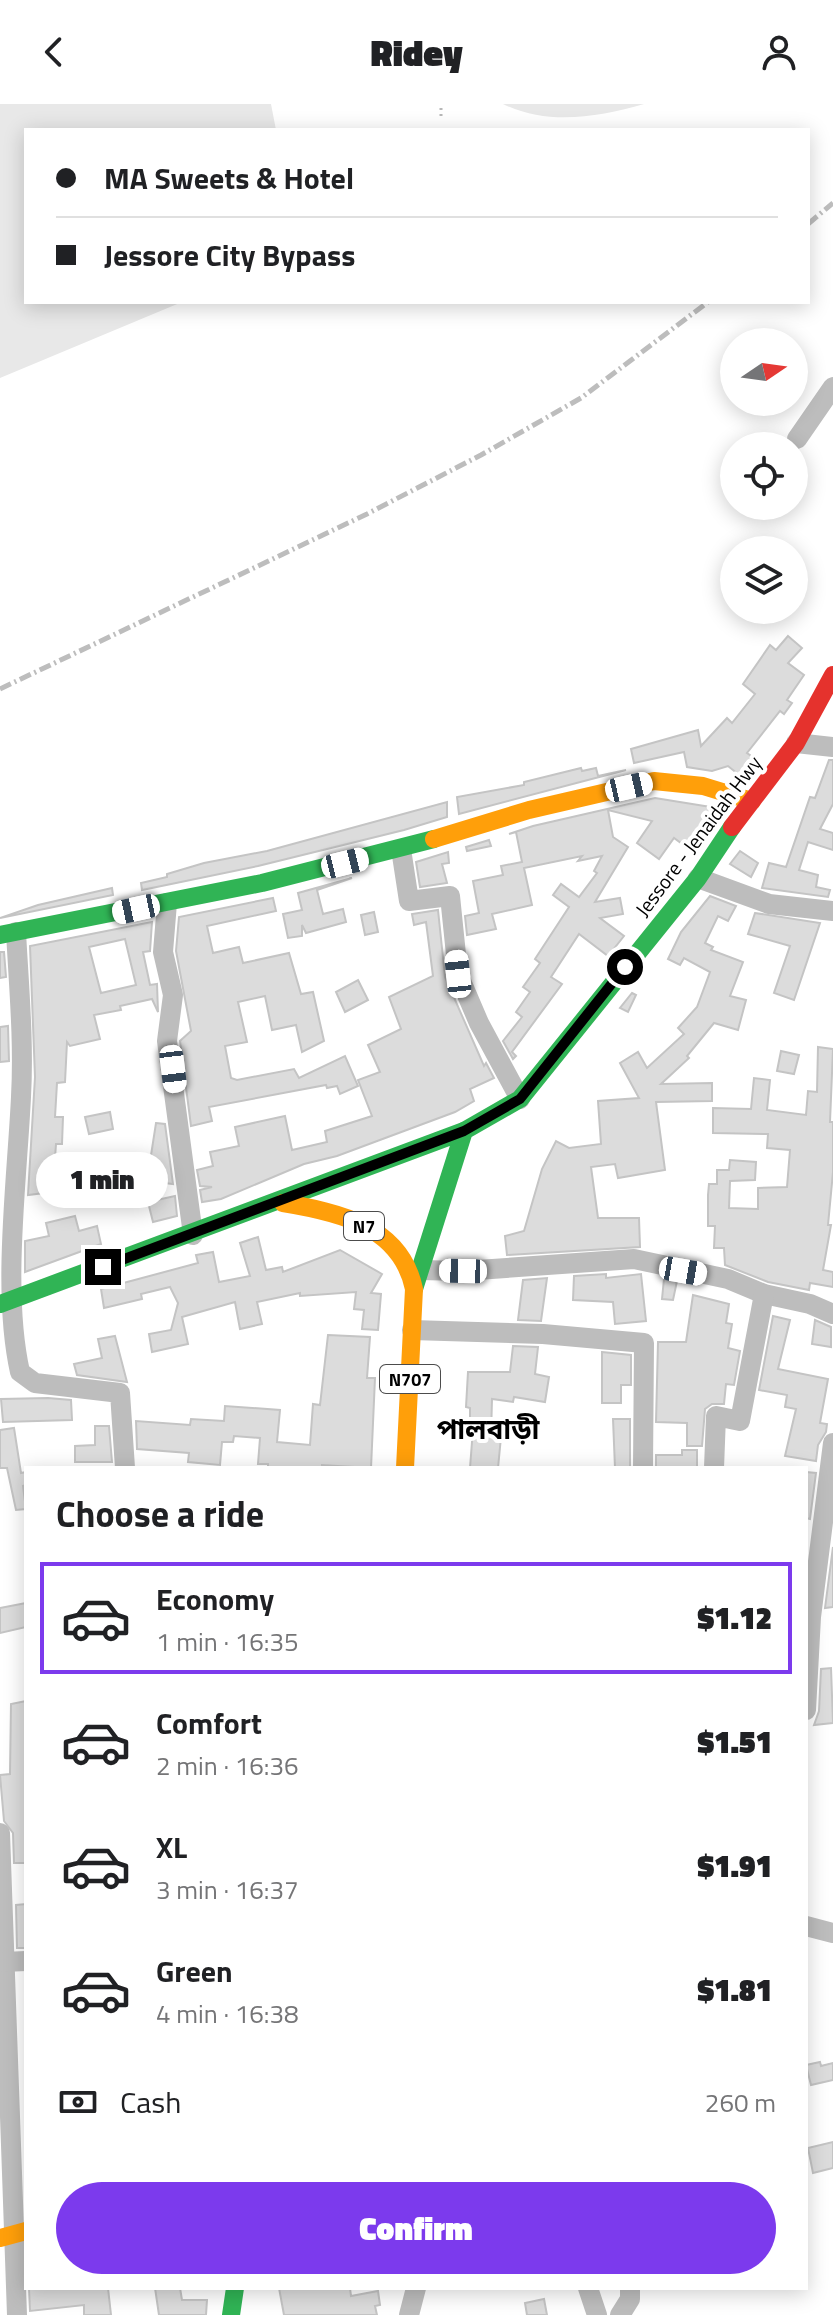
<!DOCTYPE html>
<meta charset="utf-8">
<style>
:root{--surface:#fff;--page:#f6f6f6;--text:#202124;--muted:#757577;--line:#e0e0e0;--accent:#7c3aed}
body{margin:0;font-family:"Titillium Web","Noto Sans Bengali",sans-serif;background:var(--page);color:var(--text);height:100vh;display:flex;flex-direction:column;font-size:30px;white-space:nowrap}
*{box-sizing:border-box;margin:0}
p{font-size:26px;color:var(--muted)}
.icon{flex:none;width:44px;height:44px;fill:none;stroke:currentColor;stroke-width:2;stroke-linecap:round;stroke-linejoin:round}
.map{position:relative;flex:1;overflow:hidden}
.side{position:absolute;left:24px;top:1362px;width:784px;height:824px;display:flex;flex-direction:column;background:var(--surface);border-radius:0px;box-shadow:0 4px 20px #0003}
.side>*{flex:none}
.guide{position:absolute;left:24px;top:24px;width:786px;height:176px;border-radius:0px;box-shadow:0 4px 20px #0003;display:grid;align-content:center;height:176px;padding:0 32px;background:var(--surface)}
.needle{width:52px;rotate:77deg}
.buttons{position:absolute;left:720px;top:224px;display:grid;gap:16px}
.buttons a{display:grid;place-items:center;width:88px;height:88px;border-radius:50%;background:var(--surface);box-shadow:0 4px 20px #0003;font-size:40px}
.end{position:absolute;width:36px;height:36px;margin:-18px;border:10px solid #000;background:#fff;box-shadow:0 0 0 4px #fff}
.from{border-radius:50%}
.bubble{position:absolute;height:56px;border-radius:28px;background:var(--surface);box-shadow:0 4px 20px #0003;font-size:26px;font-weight:800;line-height:56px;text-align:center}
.car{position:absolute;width:24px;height:48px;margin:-24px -12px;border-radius:10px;box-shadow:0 0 6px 2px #0007;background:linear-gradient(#fff 24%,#345 0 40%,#fff 0 76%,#345 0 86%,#fff 0)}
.guide b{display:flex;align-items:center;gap:28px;height:76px;font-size:30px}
.guide b+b{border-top:2px solid var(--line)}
.guide i{width:20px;height:20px;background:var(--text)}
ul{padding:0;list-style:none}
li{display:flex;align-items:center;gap:24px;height:112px;margin:0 16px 12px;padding:0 16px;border:4px solid transparent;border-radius:0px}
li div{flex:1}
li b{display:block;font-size:30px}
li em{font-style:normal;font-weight:800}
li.selected{border-color:var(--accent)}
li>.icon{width:72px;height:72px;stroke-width:1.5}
h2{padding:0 32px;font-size:36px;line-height:96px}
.pay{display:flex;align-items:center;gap:20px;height:88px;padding:0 32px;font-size:30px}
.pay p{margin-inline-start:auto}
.action{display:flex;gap:16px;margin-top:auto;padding:16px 32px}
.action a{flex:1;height:92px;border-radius:48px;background:var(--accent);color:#fff;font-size:32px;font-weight:800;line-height:92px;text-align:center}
header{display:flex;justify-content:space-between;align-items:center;height:104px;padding:0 32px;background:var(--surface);font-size:36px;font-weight:800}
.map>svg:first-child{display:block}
</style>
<header><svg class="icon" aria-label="back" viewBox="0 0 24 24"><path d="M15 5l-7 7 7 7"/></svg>Ridey<svg class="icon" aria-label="person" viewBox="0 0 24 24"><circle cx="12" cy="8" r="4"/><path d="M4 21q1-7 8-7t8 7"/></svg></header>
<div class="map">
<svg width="833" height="2211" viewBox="0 0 833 2211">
<rect width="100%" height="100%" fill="#fff"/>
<g fill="#e8e8e8">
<polygon points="0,0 271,0 276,26 26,26 26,198 182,198 0,274"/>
<path d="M 503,0 L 644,0 C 598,13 548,22 503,0 Z"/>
</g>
<g fill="#dcdcdc" stroke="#c4c4c4" stroke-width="2" fill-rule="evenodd">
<polygon points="788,532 802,544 788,559 804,571 787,596 792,599 784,610 780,607 747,649 757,656 743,674 728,662 712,667 687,663 684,648 634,659 631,645 698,626 701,642 727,614 732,619 755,590 743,580 770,541 776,546"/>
<polygon points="829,656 833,656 833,700 820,725 833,729 833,746 808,738 799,766 818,771 816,783 830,786 828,793 762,784 769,759 786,763 810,693 815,694"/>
<polygon points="581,664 582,667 596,664 598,672 626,666 459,710 457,693 524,681 524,678"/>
<polygon points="655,694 717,704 689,745 674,734 659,755 637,739 652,717 608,706 613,733 628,743 595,798 620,794 623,810 600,814 624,832 608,852 579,830 551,873 562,880 512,948 516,952 513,955 503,937 522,913 516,908 530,888 523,883 540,859 535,855 569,803 553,791 561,780 579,793 597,769 594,767 602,752 578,757 582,752 524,764 532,801 492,810 496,825 467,831 465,812 479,809 473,777 503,771 501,762 522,758 516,728 509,730 533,722"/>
<polygon points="447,698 447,713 404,726 258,762 142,786 141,779 167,773 167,770 204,759 267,747"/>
<polygon points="489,736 491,742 467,747 466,743"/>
<polygon points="740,747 758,759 751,773 730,760"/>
<polygon points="448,748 449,759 442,760 447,779 420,783 416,758"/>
<polygon points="352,774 317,786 323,810 343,805 346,818 306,829 302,821 302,832 288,834 283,810 302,806 298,789"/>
<polygon points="112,784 113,791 0,814 38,801"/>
<polygon points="710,792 736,802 728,817 718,812 705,839 713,843 711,846 743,858 730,892 746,896 738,926 714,919 687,952 689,954 661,980 712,979 712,997 656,998 665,1066 618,1074 615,1060 591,1063 598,1114 639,1114 640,1143 507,1151 505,1132 524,1127 542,1065 556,1037 569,1044 601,1040 598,997 639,994 620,959 638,948 647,964 684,930 678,924 697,903 710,868 684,854 680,861 668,855 681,828"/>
<polygon points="273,794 276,807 207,822 213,849 239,843 243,859 289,849 301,890 313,888 324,937 302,948 296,921 272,926 265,892 238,898 247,938 225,942 231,974 237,976 294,965 299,974 345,952 358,982 340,990 337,982 327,984 326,981 209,1003 212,1017 191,1022 180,937 191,927 176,847 179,813"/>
<polygon points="438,806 445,873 484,962 486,959 494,974 470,985 474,997 455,1008 337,1052 304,1060 221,1095 202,1098 200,1086 212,1083 200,1082 197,1066 213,1062 210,1048 239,1042 235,1023 285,1012 292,1046 327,1038 325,1027 372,1012 358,976 380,968 368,941 401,925 389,893 433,872 426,818 414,821 412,810"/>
<polygon points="374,808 378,828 365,831 361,811"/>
<polygon points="755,809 820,819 794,896 774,889 790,842 748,830"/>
<path d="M 152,818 L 150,847 L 143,848 L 150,881 L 157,880 L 158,908 L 152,895 L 120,902 L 121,906 L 94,911 L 100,935 L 70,942 L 67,938 L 65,978 L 57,979 L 55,1013 L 63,1013 L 62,1040 L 56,1040 L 54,1068 L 59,1067 L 61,1087 L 28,1091 L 35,973 L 30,842 ZM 125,835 L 136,881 L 101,889 L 89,843 Z"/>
<polygon points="0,848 4,848 6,873 0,874"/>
<polygon points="358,876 368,896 345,908 336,888"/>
<polygon points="632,889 636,891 628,908 620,904"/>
<polygon points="8,922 9,957 0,958 0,923"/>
<polygon points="818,943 833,945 830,1018 833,1018 833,1068 828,1121 831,1121 823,1166 833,1168 833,1183 810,1179 809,1186 768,1178 725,1161 724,1144 714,1144 715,1122 708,1122 708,1091 709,1080 717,1080 717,1066 729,1066 730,1056 756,1058 755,1076 730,1077 729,1104 758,1105 758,1084 787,1083 790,1046 767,1044 768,1030 713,1029 713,1004 751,1005 754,974 770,976 767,1006 806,1011 808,987 817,988"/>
<polygon points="781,947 799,951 794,970 777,967"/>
<polygon points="110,1008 113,1025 89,1030 85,1013"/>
<polygon points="156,1019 165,1020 173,1080 147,1077"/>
<polygon points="175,1092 177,1112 153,1118 148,1098"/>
<polygon points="75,1112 79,1127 97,1122 101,1140 25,1168 25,1137 49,1132 46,1119"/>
<polygon points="258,1133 266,1166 282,1163 283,1168 340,1146 382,1170 371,1189 381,1190 378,1226 362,1225 364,1206 354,1205 356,1188 300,1192 300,1189 257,1198 262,1220 240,1225 235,1198 182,1213 188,1240 152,1248 149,1230 171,1226 178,1199 170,1183 141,1190 142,1195 104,1204 101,1185 198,1159 196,1151 213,1148 219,1178 250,1172 240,1139"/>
<polygon points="606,1170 606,1174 641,1170 646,1217 615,1220 613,1198 573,1196 574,1172"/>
<polygon points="547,1174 541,1217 518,1216 523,1176"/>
<polygon points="664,1175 677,1177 673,1196 662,1195"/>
<polygon points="693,1191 729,1200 726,1219 732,1220 728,1244 740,1247 734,1281 726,1280 724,1300 712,1300 705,1305 702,1342 687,1342 687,1319 656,1318 658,1238 686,1238"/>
<polygon points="773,1212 790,1216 778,1265 828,1275 820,1319 827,1320 826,1328 818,1341 816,1357 785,1352 796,1305 785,1303 787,1291 759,1286"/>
<polygon points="815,1216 831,1223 831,1243 812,1240"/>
<polygon points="328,1231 370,1233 367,1274 375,1274 371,1364 322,1361 322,1364 268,1364 268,1360 258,1360 260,1334 234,1332 233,1338 222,1338 220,1361 188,1358 189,1349 137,1345 136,1317 190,1321 191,1315 224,1317 225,1302 280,1306 277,1338 310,1341 313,1300 320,1301"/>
<polygon points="115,1232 127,1278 77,1271 74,1260 102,1254 98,1235"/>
<polygon points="513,1242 538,1243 535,1270 549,1273 545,1298 514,1293 513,1298 492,1295 491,1332 501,1333 498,1364 470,1364 473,1325 470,1325 470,1304 466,1303 468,1268 510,1268"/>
<polygon points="602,1248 631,1251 631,1281 621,1281 621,1299 602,1299"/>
<polygon points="48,1294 71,1296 72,1316 3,1318 1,1295"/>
<polygon points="613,1315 630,1315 630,1364 615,1364"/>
<polygon points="95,1322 109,1322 112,1358 75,1358 75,1342 95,1341"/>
<polygon points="14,1324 21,1369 26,1368 26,1381 23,1382 26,1405 16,1406 7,1364 0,1364 0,1326"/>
<polygon points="682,1346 697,1346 697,1364 656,1364 656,1351 682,1351"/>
<polygon points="806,1368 816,1369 810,1415 806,1414"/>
<polygon points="833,1443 833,1503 825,1504"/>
<polygon points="26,1499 26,1523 0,1529 0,1504"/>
<polygon points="831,1564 833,1619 814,1621 819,1607 821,1565"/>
<polygon points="26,1597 26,1759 14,1759 13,1729 4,1717 0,1671 10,1670 11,1600"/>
<polygon points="26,1800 26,1844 17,1844 16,1801"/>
<polygon points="820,1958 821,1962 833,1959 833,1976 811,1981 806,1961"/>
<polygon points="833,2038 833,2064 813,2069 808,2044"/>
<polygon points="29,2184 108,2184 111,2211 84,2211 84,2201 30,2207"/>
<polygon points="155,2184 180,2184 182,2196 207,2196 206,2211 159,2211"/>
<polygon points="279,2184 350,2184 351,2192 378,2187 380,2201 375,2202 377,2211 284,2211"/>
<polygon points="544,2195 547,2211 527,2211 525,2199"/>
</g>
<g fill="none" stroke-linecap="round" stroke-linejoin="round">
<polyline stroke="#b8b8b8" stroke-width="3" stroke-dasharray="2 4" stroke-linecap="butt" points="441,12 441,0"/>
<g stroke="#bdbdbd" stroke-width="20">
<polyline points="797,335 833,283"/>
<polyline points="796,639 833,643"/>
<polyline points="401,745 409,797 450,792 458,870 479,919 520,995"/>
<polyline points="698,774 769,800 833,807"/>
<polyline points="167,799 163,848 173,891 167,937 193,1131"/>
<path d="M 16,828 C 19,884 24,938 21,993 C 17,1077 2,1188 20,1268 L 35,1279 L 120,1289 L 125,1364"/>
<polyline points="420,1166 463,1167 634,1155 728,1175 764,1190 810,1200 833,1210"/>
<polyline points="412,1226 543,1230 644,1239 643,1364"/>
<polyline points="714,1364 716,1312 740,1317 764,1190"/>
<polyline points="806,1606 811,1513 833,1339"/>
<polyline points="0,1729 17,2211"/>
<polyline points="806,1822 833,1829"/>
<polyline points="4,1858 26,1857"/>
<polyline points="588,2184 597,2211"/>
<polyline points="409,2211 416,2184"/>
<polyline points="620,2211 630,2195 630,2184"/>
</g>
<g stroke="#30b455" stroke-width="18">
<polyline points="0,831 262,779 434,735"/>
<polyline points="414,1185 464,1027 520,995 698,774 732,723"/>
<polyline points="0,1200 464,1027"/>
<polyline points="231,2211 235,2184"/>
</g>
<g stroke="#ff9f0a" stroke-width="18">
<polyline points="434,735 529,706 654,677 703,682 752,697"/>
<path d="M 283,1099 C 339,1108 401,1122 414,1185 L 405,1364"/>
<polyline points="0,2134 26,2127"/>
</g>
<polyline stroke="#e5322d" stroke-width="18" points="732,723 796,639 833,571"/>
<g stroke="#bdbdbd" stroke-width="5" stroke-dasharray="12 4 2 4" stroke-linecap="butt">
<polyline points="808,120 833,99"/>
<polyline points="0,585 367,410 481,351 581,294 708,198"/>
</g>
</g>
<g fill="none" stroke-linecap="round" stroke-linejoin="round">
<polyline stroke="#000" stroke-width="10" points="103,1163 464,1027 520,995 625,863"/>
</g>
<g text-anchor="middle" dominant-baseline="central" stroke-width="8" stroke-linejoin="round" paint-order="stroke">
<g fill="#fff" stroke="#4c4c4c" stroke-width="2">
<rect x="344" y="1108" width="40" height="28" rx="6"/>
<rect x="380" y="1261" width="60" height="28" rx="6"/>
</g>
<g font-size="18" font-weight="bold" fill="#000">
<text x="364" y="1122">N7</text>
<text x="410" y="1275">N707</text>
</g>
<g font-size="20" fill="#000" stroke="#fff">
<text transform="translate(698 732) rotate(-53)">Jessore - Jenaidah Hwy</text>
</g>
<g font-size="28" font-weight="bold" fill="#000" stroke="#fff">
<text x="488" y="1324">পালবাড়ী</text>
</g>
</g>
</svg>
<div class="buttons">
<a><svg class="needle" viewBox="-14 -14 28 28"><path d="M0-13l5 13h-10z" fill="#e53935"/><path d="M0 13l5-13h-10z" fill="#757577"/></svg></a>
<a><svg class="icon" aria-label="locate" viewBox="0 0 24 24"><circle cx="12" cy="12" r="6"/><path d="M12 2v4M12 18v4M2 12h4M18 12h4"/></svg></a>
<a><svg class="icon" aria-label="layers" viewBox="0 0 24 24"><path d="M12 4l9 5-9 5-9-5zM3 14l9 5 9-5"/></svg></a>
</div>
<i class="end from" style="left:625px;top:863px"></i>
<i class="end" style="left:103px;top:1163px"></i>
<div class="bubble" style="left:36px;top:1048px;width:132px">1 min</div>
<i class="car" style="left:629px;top:683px;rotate:77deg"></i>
<i class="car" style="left:345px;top:759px;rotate:76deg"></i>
<i class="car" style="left:136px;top:805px;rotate:258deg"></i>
<i class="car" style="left:458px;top:870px;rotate:354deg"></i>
<i class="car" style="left:173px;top:965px;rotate:173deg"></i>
<i class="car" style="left:463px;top:1167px;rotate:271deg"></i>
<i class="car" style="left:683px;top:1167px;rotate:100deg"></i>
<div class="guide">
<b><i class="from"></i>MA Sweets &amp; Hotel</b>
<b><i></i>Jessore City Bypass</b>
</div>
<section class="side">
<h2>Choose a ride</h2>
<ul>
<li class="selected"><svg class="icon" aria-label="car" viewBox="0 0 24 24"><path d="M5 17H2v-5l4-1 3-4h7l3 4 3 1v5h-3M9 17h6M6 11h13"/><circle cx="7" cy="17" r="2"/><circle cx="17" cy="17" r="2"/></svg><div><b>Economy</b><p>1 min · 16:35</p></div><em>$1.12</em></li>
<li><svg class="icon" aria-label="car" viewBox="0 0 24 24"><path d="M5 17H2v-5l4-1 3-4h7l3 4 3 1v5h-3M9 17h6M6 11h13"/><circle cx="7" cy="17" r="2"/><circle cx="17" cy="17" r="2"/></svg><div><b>Comfort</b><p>2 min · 16:36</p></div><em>$1.51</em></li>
<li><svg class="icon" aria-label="car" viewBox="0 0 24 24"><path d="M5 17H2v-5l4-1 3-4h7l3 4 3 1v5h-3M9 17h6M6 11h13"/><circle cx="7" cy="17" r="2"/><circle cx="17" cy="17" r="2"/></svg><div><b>XL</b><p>3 min · 16:37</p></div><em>$1.91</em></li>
<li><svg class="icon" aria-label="car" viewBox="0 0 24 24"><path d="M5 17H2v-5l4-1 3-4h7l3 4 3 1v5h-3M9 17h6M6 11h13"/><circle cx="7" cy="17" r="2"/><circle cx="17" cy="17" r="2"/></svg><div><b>Green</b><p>4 min · 16:38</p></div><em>$1.81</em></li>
</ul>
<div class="pay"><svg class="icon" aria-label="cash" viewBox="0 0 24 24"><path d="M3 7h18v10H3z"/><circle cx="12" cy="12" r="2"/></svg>Cash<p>260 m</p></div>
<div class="action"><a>Confirm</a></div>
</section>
</div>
